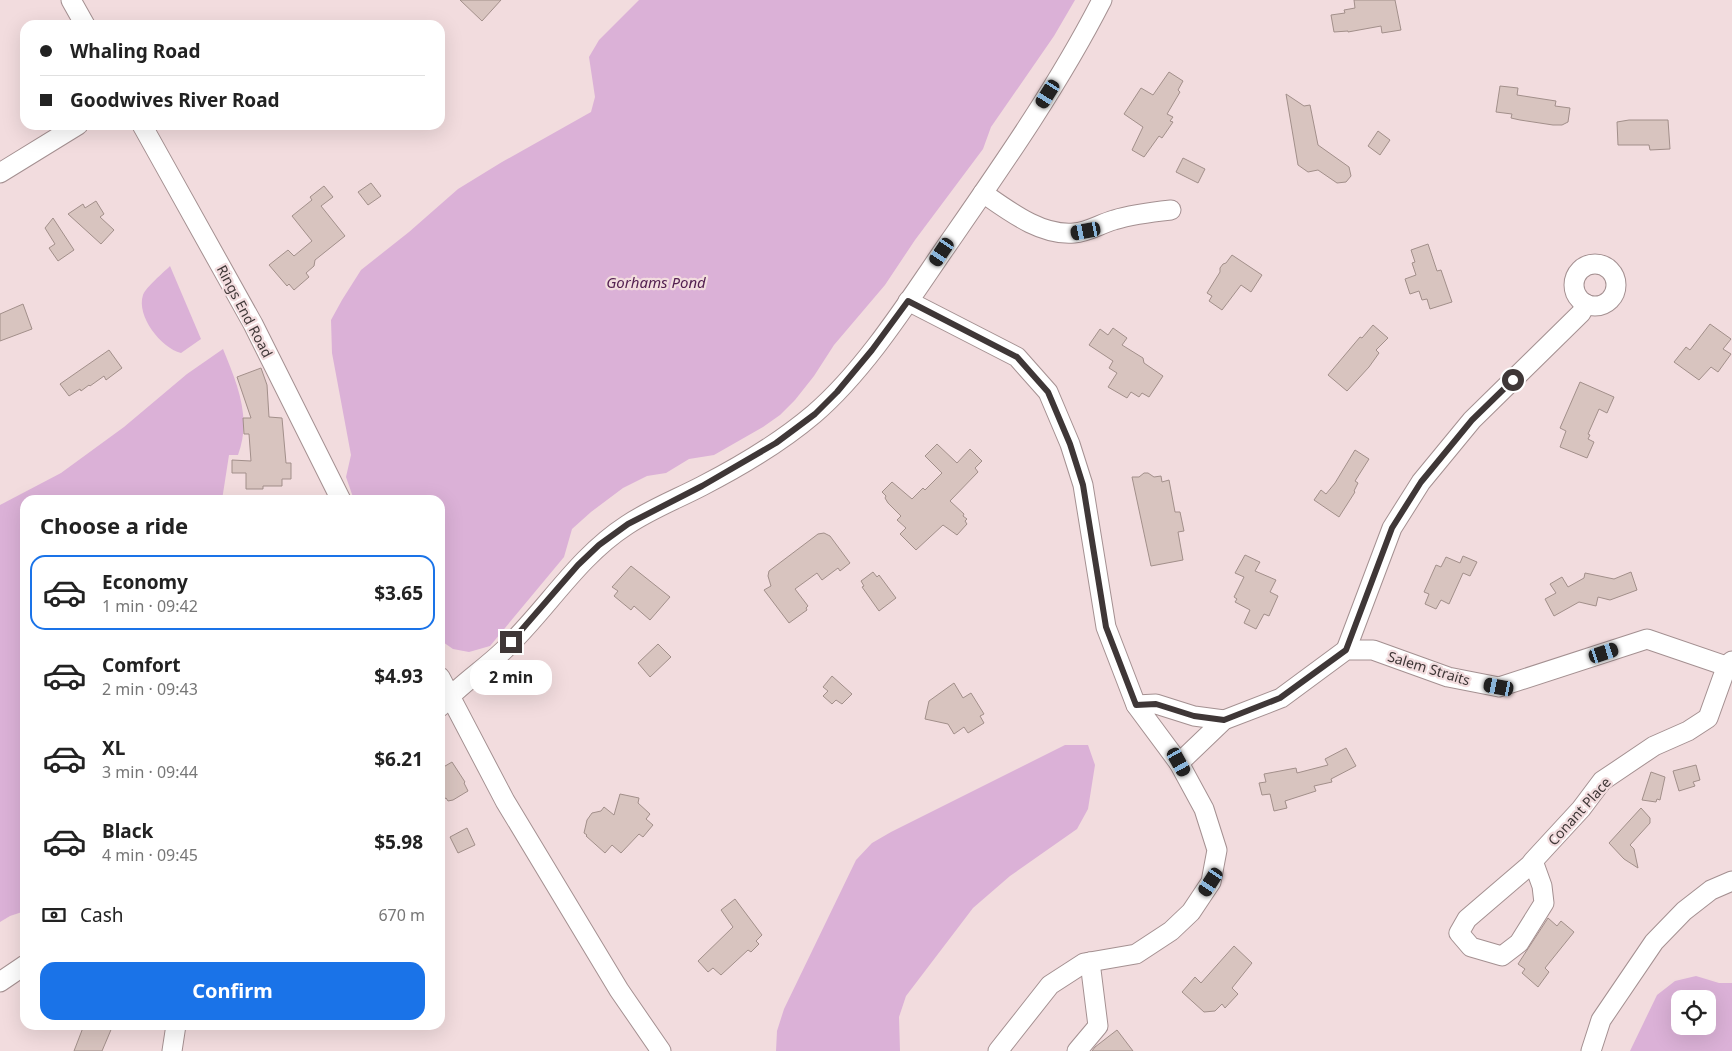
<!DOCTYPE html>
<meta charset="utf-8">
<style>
:root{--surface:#fff;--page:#f2f2f2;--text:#222;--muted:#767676;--line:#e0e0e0;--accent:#1a73e8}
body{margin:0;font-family:"Noto Sans",sans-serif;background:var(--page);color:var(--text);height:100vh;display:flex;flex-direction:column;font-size:19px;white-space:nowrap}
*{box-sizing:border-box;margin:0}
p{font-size:16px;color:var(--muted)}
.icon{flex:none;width:28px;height:28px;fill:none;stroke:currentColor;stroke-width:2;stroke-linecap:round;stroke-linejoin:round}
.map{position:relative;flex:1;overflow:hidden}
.drawer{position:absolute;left:20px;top:495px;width:425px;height:535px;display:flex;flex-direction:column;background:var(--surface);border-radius:15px;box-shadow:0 5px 20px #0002}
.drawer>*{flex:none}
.top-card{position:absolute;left:20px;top:20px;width:425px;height:110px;border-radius:15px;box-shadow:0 5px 20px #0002;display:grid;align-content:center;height:110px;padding:0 20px;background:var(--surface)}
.tools{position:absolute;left:1671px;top:990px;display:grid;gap:10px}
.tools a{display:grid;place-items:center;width:45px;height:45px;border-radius:10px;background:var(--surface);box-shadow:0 5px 20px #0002;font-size:25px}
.end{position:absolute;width:22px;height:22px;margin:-11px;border:6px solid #3f3737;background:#fff;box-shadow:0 0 0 2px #fff}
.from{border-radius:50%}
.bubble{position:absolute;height:35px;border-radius:15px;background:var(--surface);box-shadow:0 5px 20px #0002;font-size:16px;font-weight:700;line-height:35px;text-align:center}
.car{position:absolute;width:15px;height:30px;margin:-15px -8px;border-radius:6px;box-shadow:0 0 4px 1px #0007;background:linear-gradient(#222 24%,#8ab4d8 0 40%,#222 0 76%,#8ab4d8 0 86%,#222 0)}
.top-card b{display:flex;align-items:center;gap:18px;height:48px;font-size:19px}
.top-card b+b{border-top:1px solid var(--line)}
.top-card i{width:12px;height:12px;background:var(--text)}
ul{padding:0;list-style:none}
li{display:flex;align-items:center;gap:15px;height:75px;margin:0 10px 8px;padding:0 10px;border:2px solid transparent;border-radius:15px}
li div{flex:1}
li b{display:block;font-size:19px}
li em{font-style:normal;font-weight:700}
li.on{border-color:var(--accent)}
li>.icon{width:45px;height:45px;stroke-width:1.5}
h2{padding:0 20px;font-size:22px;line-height:60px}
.pay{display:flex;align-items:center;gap:12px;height:55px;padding:0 20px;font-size:19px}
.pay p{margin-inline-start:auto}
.action{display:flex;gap:10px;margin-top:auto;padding:10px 20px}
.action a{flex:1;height:58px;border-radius:15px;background:var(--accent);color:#fff;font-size:20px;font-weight:700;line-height:58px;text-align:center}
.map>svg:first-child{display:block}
</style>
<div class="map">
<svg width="1732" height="1051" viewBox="0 0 1732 1051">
<rect width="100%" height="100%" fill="#f2dcde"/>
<g fill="#dbb1d7" fill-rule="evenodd">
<polygon points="639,0 1075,0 1054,36 991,127 983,149 915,240 885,285 834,345 814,376 795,400 780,415 763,427 714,455 689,459 666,473 647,476 623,488 591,512 572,529 564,557 490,646 469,652 453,649 440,640 440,500 354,500 346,477 351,455 332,353 331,320 342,300 361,270 409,232 458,189 502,162 591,112 595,97 589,57 599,40"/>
<path d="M 170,266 L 201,339 L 181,353 C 161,348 136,316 143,295 C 146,287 163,273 170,266 Z"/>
<path d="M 223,349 C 237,383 252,418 238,455 L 229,455 L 222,500 L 25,500 L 25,911 L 10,916 L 0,922 L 0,505 L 61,473 L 124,427 L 187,374 Z"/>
<polygon points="1065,745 1088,745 1095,765 1088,809 1077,829 1010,876 973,908 906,996 899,1017 900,1051 776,1051 777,1031 784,1009 856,860 872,843 891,832"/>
<path d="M 1696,976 L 1719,983 L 1732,983 L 1732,1051 L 1630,1051 L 1657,995 L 1675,981 ZM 1680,999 L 1708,999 L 1708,1026 L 1680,1026 Z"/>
</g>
<g fill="#d8c4bf" stroke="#a28f8a">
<polygon points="460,0 501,0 482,21"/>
<polygon points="1354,0 1395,0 1401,30 1382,33 1381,26 1348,32 1348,31 1334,32 1331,15 1345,13 1344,10 1355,8"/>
<polygon points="1169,72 1183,81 1178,90 1180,92 1167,114 1173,117 1170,121 1173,122 1162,138 1159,136 1144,157 1132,150 1143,127 1124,114 1141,88 1153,95"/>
<polygon points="1500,86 1518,88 1517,95 1556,101 1555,106 1570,108 1568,122 1562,125 1553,125 1520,120 1511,118 1512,114 1496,112"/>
<polygon points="1286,94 1304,106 1310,105 1318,145 1349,167 1351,176 1346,182 1337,183 1318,170 1308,172 1298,165"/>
<polygon points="1629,120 1668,120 1670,149 1650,150 1649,145 1618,145 1617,122"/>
<polygon points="1378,131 1390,140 1380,155 1368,146"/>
<polygon points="1183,158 1205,169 1198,183 1176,172"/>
<polygon points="371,183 381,196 368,205 358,192"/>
<polygon points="324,186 333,197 321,206 345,236 315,260 314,266 306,273 309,277 294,290 289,284 287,286 269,265 288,250 294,256 312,241 292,216 312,200 310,197"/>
<polygon points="96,201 104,214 100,217 114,230 101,244 68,214 83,204 85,208"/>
<polygon points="53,218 74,250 58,261 49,248 55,244 45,228"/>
<polygon points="1428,244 1437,271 1441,270 1452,302 1430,309 1427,299 1422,300 1419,291 1410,294 1405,279 1416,275 1412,263 1415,262 1411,250"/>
<polygon points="1232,255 1262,275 1251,292 1241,285 1222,310 1209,301 1212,296 1207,293 1220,272 1220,268 1223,264 1226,263"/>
<polygon points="23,304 32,329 0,341 0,314"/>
<polygon points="1710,324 1731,339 1723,349 1731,354 1718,372 1711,367 1699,380 1674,362 1686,347 1690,350"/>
<polygon points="1373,325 1388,338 1376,350 1379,353 1369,367 1347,391 1328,375 1360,337 1362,338"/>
<polygon points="1113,328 1127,338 1122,345 1143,358 1144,363 1163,376 1149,397 1142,393 1139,397 1131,392 1127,398 1108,387 1117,373 1109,368 1113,361 1089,345 1100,329 1108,335"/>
<polygon points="109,350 122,368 106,380 104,376 90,386 89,385 81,391 80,389 69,396 60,384"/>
<polygon points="261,368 267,385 269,417 282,418 286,463 291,463 291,479 282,479 282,486 263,486 263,489 246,489 246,473 232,473 232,460 251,461 249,434 244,434 243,418 251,418 237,377"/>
<polygon points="1580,382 1614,397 1607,413 1599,409 1588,434 1590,435 1588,439 1594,442 1587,458 1560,447 1566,431 1560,428"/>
<polygon points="937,444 957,463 970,449 982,461 975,468 978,472 950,501 964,514 963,516 967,519 965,521 967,524 957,535 943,525 916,550 900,534 906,528 897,520 901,516 888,503 885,498 886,496 882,492 892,482 912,499 923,488 925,490 942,473 925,456"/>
<polygon points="1355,450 1369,459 1355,481 1358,483 1354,491 1355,492 1339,517 1314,500 1321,490 1326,494 1335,483"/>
<polygon points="1144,473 1148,473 1154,477 1161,476 1162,482 1169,480 1175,512 1180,512 1184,531 1178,532 1183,560 1151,566 1132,477 1139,477"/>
<polygon points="824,533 830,536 850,563 840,571 838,568 822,580 817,573 795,589 808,606 806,608 807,610 789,623 764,590 771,586 768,576 769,571 818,534"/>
<polygon points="1245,555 1260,562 1255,571 1276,580 1270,592 1278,596 1269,616 1264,614 1256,629 1244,623 1250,610 1235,602 1237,599 1234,597 1244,577 1235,573"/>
<polygon points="1463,556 1477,562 1470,576 1463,573 1449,604 1441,600 1436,609 1425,604 1429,594 1424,592 1436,565 1441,567 1446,557 1460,563"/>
<polygon points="631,566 670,597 650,620 634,606 631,610 614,596 618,591 612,587"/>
<polygon points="873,572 877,577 879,575 896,598 879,611 862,587 864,586 861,581"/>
<polygon points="1631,572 1637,590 1610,600 1598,597 1596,606 1579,602 1554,616 1545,599 1556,593 1550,584 1562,577 1568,587 1584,578 1585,573 1614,579"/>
<polygon points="658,644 671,657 650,677 638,663"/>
<polygon points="832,676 852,694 842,704 836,700 832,704 823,696 828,691 823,687"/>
<polygon points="954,683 963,698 971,693 984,714 980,716 984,723 968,733 964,727 954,734 948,724 925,719 929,701"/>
<polygon points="1346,748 1356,766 1331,779 1332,782 1314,786 1316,791 1285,801 1287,808 1274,811 1270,794 1262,795 1259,783 1266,782 1264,774 1296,768 1297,773 1328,765 1325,759"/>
<polygon points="452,762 465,782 464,783 468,791 453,800 448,801 446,798 440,801 440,769"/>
<polygon points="1696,765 1700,780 1693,782 1695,786 1679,791 1673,771"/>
<polygon points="1651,772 1665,777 1660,800 1657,799 1656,802 1642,800"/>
<polygon points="620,794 639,798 638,803 650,814 646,819 653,825 643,837 639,834 621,853 612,845 605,853 586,836 587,835 584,833 587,820 592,813 601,811 604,807 614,815"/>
<polygon points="1641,808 1650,818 1650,823 1630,845 1634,849 1638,868 1624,859 1609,843"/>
<polygon points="467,828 475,845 458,853 450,837"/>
<polygon points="735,899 762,935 756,941 759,944 751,952 748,950 721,975 713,968 708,972 698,961 733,927 721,910"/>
<polygon points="1548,918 1557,926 1561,921 1574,932 1545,968 1549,972 1538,987 1522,973 1525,969 1518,964"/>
<polygon points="1234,946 1252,963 1232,988 1238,994 1225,1008 1222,1004 1215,1011 1204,1012 1182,992 1195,977 1201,983"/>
<polygon points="84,1025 113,1025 102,1051 74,1051"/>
<polygon points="1117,1030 1133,1051 1092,1051 1095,1047"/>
</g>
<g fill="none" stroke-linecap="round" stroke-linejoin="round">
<g stroke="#a49091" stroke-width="21">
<g id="minor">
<polyline points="71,0 85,25"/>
<polyline points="142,125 253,324 341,500"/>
<polyline points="0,173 78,125"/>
<path d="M 983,193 C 1009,211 1041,236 1074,233 C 1088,232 1100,224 1114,220 C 1133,214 1152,212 1171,210"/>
<circle cx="1595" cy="285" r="21"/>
<polyline points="908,301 1017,357 1048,392 1070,444 1083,485 1106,627 1136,705 1179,763 1204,809 1217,850 1211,882 1191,912 1171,931 1136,954 1084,963 1050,985 998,1051"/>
<polyline points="1346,650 1392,528 1421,482 1472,420 1581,313 1586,304"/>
<polyline points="440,677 505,801 619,990 661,1051"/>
<polyline points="1136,705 1156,704 1194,716 1224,720"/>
<path d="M 440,707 C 458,686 482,671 503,651 C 546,611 576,558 627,525 C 651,509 677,499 702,486 C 741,466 781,442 814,414 C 864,371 906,305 943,251 C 999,170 1057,88 1102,0"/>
<polyline points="1179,763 1224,720 1281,698 1346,650 1373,650 1448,677 1499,687 1647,639 1732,668"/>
<polyline points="1533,861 1542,886 1544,903 1519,943 1502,956 1471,947 1459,933 1467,919 1530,865 1533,861 1581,809 1602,781 1654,746 1688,731 1708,718 1727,665 1732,661"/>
<polyline points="0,982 25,965"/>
<polyline points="172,1051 176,1025"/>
<polyline points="1077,1051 1098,1026 1090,962"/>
<polyline points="1591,1051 1601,1020 1654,942 1684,911 1711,890 1732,881"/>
</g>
</g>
<use href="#minor" stroke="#fff" stroke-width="19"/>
</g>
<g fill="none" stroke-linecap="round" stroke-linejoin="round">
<polyline stroke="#3f3737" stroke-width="6" points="511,642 578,565 599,545 628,524 702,486 776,443 815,414 837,392 872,350 908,301 1017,357 1048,392 1070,444 1083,485 1106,627 1136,705 1156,704 1194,716 1224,720 1280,698 1346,650 1392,528 1421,482 1472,420 1513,380"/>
</g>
<g text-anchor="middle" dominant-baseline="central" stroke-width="4.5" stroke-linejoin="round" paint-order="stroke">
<g font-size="14" fill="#3f3737" stroke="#f2dcde">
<text transform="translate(245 311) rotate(62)">Rings End Road</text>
<text transform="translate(1429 668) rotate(17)">Salem Straits</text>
<text transform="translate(1579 811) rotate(-48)">Conant Place</text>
</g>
<g font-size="15" font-style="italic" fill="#542151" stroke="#f2dcde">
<text x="656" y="282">Gorhams Pond</text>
</g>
</g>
</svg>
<div class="tools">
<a><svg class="icon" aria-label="locate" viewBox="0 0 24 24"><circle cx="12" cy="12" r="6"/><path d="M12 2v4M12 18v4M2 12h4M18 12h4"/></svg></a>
</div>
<i class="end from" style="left:1513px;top:380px"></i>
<i class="end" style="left:511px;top:642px"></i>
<div class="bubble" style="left:470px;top:660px;width:82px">2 min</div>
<i class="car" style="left:1048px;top:94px;rotate:212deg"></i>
<i class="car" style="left:1086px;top:231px;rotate:259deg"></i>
<i class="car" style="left:942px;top:252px;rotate:214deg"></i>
<i class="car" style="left:1604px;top:653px;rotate:72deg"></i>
<i class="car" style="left:1499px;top:687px;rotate:281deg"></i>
<i class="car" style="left:1179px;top:762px;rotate:151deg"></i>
<i class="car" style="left:1211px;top:882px;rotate:213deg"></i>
<div class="top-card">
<b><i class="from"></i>Whaling Road</b>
<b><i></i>Goodwives River Road</b>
</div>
<section class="drawer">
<h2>Choose a ride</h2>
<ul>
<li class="on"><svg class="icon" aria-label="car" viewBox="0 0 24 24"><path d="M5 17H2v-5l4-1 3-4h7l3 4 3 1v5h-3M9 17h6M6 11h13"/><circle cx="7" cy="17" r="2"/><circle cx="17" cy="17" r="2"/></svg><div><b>Economy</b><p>1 min · 09:42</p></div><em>$3.65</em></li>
<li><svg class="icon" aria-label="car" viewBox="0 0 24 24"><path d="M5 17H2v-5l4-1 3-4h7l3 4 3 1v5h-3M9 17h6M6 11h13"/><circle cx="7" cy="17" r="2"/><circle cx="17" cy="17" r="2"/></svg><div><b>Comfort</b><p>2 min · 09:43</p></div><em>$4.93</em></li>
<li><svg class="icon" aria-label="car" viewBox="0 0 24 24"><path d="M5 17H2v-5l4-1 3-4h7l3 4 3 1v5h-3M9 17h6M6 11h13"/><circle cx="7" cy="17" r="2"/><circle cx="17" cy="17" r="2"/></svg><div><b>XL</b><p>3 min · 09:44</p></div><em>$6.21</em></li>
<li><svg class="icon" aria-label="car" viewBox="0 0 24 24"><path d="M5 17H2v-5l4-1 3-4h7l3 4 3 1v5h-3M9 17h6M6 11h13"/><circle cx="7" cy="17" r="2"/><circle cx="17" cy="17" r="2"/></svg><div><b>Black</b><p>4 min · 09:45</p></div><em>$5.98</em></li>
</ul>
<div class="pay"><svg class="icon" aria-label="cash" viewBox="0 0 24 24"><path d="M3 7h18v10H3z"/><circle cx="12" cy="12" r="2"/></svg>Cash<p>670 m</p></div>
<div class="action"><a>Confirm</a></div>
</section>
</div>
